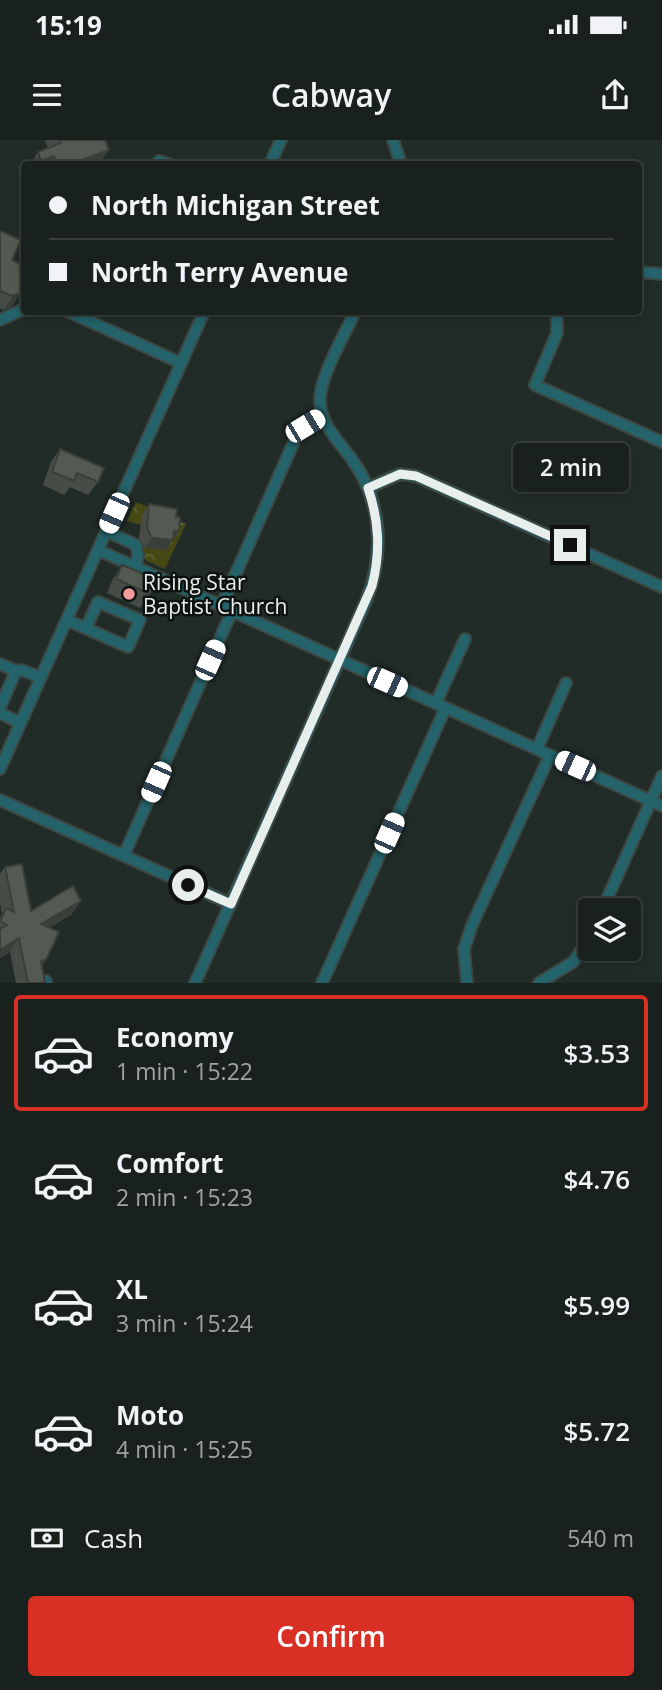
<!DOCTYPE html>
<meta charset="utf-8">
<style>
:root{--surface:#19211e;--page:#222927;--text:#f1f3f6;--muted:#9fa3a4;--line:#373e3c;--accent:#d93025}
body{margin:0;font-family:"Open Sans",sans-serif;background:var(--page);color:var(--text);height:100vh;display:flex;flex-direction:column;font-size:26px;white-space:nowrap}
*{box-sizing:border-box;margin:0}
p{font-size:23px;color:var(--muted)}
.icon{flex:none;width:38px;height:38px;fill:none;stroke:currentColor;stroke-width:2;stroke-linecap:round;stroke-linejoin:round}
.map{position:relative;height:843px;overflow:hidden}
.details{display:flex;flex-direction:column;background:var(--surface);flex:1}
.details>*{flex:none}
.banner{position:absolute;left:21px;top:21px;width:621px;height:154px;border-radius:7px;box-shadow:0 4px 10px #0003,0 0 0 2px var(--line);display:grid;align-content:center;height:154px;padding:0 28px;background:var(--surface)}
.buttons{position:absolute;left:578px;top:758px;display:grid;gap:14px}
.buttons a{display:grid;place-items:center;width:63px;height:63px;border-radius:7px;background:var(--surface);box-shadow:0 4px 10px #0003,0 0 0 2px var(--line);font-size:35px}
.end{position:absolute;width:32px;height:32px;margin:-16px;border:9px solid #e7eeec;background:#111;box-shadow:0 0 0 4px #111}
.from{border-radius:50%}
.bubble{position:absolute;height:49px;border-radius:7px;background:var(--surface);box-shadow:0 4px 10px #0003,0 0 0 2px var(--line);font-size:23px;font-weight:600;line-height:49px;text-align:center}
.car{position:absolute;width:21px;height:42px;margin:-21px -10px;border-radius:9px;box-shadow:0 0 5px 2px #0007;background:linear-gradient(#fff 24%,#345 0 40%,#fff 0 76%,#345 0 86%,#fff 0)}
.banner b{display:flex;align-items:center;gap:24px;height:66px;font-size:26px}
.banner b+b{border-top:2px solid var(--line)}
.banner i{width:18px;height:18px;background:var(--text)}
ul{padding:12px 0 0;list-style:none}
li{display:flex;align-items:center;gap:21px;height:116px;margin:0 14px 10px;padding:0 14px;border:4px solid transparent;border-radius:7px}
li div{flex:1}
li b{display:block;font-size:26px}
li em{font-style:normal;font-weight:600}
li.on{border-color:var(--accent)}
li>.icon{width:63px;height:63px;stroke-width:1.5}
.pay{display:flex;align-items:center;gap:18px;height:77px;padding:0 28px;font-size:26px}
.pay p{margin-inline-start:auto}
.button{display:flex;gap:14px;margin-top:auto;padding:14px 28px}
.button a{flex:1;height:80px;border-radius:7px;background:var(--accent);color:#fff;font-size:28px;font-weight:600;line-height:80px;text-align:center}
.status{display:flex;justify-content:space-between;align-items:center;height:49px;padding:0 35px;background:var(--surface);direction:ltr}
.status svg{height:19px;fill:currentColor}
header{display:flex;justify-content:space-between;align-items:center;height:91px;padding:0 28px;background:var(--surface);font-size:32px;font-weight:600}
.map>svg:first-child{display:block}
</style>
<div class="status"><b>15:19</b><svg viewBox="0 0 49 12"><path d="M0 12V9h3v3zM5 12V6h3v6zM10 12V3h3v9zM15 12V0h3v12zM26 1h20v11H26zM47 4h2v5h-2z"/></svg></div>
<header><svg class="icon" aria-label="menu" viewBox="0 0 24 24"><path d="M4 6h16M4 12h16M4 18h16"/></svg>Cabway<svg class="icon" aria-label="share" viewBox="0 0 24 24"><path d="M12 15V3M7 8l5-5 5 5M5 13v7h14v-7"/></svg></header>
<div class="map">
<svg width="662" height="843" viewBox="0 0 662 843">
<defs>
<pattern id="forest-crowns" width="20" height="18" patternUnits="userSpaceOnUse" patternTransform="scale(1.75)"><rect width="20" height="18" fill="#474914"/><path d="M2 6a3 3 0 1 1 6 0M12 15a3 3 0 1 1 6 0" fill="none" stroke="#626436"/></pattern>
</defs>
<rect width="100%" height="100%" fill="#212c28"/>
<polygon fill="url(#forest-crowns)" points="136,362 186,384 165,429 145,420 141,385 127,381"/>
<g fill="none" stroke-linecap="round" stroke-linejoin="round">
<g stroke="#3d4743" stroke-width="14">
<g id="minor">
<polyline points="393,0 401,24"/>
<polyline points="159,21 168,24"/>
<polyline points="270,24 281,0"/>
<polyline points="639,132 662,134"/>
<polyline points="69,172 181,223"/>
<polyline points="557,172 557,193 535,245 662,302"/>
<polyline points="0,180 24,169"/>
<polyline points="368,348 400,334 416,336 662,447"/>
<polyline points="106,391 136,405 138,415 135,427"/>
<polyline points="98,410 662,666"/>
<polyline points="221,467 296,297 305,286 323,275"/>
<polyline points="67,480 128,507 140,480 98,462 86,488"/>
<polyline points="0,524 16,531"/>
<polyline points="436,563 465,499"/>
<polyline points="0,567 16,531 21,530 40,537"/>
<polyline points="0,573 20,583"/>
<polyline points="537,609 566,543"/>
<polyline points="0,629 204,172"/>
<polyline points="0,660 231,764"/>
<polyline points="124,715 232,471"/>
<polyline points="602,770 662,636"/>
<polyline points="45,843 46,841"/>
<path d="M 195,843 L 366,461 C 385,413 382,360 351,318 C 338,301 321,284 320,262 C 319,237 345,194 355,172"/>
<polyline points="322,843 445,569"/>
<polyline points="467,843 464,809 472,785 550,615"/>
<polyline points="539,843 573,822 590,798"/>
</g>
</g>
<use href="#minor" stroke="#236369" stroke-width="10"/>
</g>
<g fill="#474d46">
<polygon points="45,0 105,0 109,10 100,23 97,24 30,24 38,12 48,8"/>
<polygon points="0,91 12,120 20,153 11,167 3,170 0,168"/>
<polygon points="60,309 98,342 88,355 70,347 64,355 43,345 51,322"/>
<polygon points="149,364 176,377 179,391 166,410 145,408 139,398 142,375"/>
<polygon points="122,425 150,454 140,468 107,453 113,439"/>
<polygon points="5,727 31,771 72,774 49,788 46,820 42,825 44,843 16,843 10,812 0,818 0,777 2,774 0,762 0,734"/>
</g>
<g fill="#3a3f39">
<polygon points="109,10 100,23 97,24 80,24 84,19"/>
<polygon points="54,16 48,24 39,24 41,21"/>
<polygon points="20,153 11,167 3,170 13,156"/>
<polygon points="174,391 179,391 166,410 145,408 152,398"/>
<polygon points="81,761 72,774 31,798 41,784"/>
<polygon points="19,798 10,812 0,818 0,810"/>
</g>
<g fill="#535a51" stroke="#3a3f39" stroke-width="2">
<polygon points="60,0 105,0 109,10 84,19 86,24 57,24 54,16 41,21 38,12 61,3"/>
<polygon points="0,91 21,100 12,120 24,126 24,142 20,153 13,156 0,151"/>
<polygon points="60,309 104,328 98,342 77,333 74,341 52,332"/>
<polygon points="149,364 177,369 176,377 180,377 179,391 174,391 173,400 152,398 147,388"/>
<polygon points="122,425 156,439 150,454 116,439"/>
<polygon points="22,724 31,771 73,746 81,761 41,784 59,792 46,820 41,821 45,842 40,843 28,843 19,798 0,810 0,789 7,785 0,781 6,768 14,772 5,727"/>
</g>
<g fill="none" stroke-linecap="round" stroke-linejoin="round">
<path stroke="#e7eeec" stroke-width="9" d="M 188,745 L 231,764 L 372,446 C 381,411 379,381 368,348 L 400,334 L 416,336 L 570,405"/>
</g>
<circle fill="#f59b9d" stroke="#0e1312" stroke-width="2.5" cx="129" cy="454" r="7"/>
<g text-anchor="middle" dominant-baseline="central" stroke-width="5" stroke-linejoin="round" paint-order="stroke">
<g font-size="21" fill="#e7eeec" stroke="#0e1312" text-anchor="start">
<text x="143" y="442">Rising Star<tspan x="143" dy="24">Baptist Church</tspan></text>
</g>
</g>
</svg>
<div class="buttons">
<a><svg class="icon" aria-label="layers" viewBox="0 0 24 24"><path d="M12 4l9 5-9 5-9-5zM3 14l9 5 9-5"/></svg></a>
</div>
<i class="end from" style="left:188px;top:745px"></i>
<i class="end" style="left:570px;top:405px"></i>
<div class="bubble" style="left:513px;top:303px;width:116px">2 min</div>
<i class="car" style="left:305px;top:286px;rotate:59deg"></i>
<i class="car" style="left:114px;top:373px;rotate:204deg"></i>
<i class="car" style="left:210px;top:520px;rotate:24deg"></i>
<i class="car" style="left:387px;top:542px;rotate:114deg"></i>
<i class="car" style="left:575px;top:626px;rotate:294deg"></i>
<i class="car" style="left:156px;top:642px;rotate:204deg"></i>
<i class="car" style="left:389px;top:693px;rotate:24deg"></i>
<div class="banner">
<b><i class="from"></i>North Michigan Street</b>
<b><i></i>North Terry Avenue</b>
</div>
</div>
<section class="details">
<ul>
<li class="on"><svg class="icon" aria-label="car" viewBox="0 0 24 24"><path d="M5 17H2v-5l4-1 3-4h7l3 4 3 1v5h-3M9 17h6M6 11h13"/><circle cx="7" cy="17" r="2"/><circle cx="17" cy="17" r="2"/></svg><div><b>Economy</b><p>1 min · 15:22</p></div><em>$3.53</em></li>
<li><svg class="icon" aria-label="car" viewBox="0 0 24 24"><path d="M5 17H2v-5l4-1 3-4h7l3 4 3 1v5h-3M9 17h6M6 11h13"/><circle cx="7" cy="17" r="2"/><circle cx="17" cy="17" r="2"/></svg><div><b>Comfort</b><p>2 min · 15:23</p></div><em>$4.76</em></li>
<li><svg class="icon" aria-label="car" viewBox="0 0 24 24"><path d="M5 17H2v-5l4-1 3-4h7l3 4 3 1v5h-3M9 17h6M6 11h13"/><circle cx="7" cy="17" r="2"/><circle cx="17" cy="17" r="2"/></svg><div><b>XL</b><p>3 min · 15:24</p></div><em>$5.99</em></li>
<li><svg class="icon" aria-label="car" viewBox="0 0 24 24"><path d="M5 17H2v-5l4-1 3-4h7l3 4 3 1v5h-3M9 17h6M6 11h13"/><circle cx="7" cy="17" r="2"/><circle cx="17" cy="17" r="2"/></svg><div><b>Moto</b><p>4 min · 15:25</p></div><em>$5.72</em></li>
</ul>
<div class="pay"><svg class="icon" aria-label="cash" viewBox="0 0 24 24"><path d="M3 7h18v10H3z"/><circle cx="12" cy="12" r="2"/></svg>Cash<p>540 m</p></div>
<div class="button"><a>Confirm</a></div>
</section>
